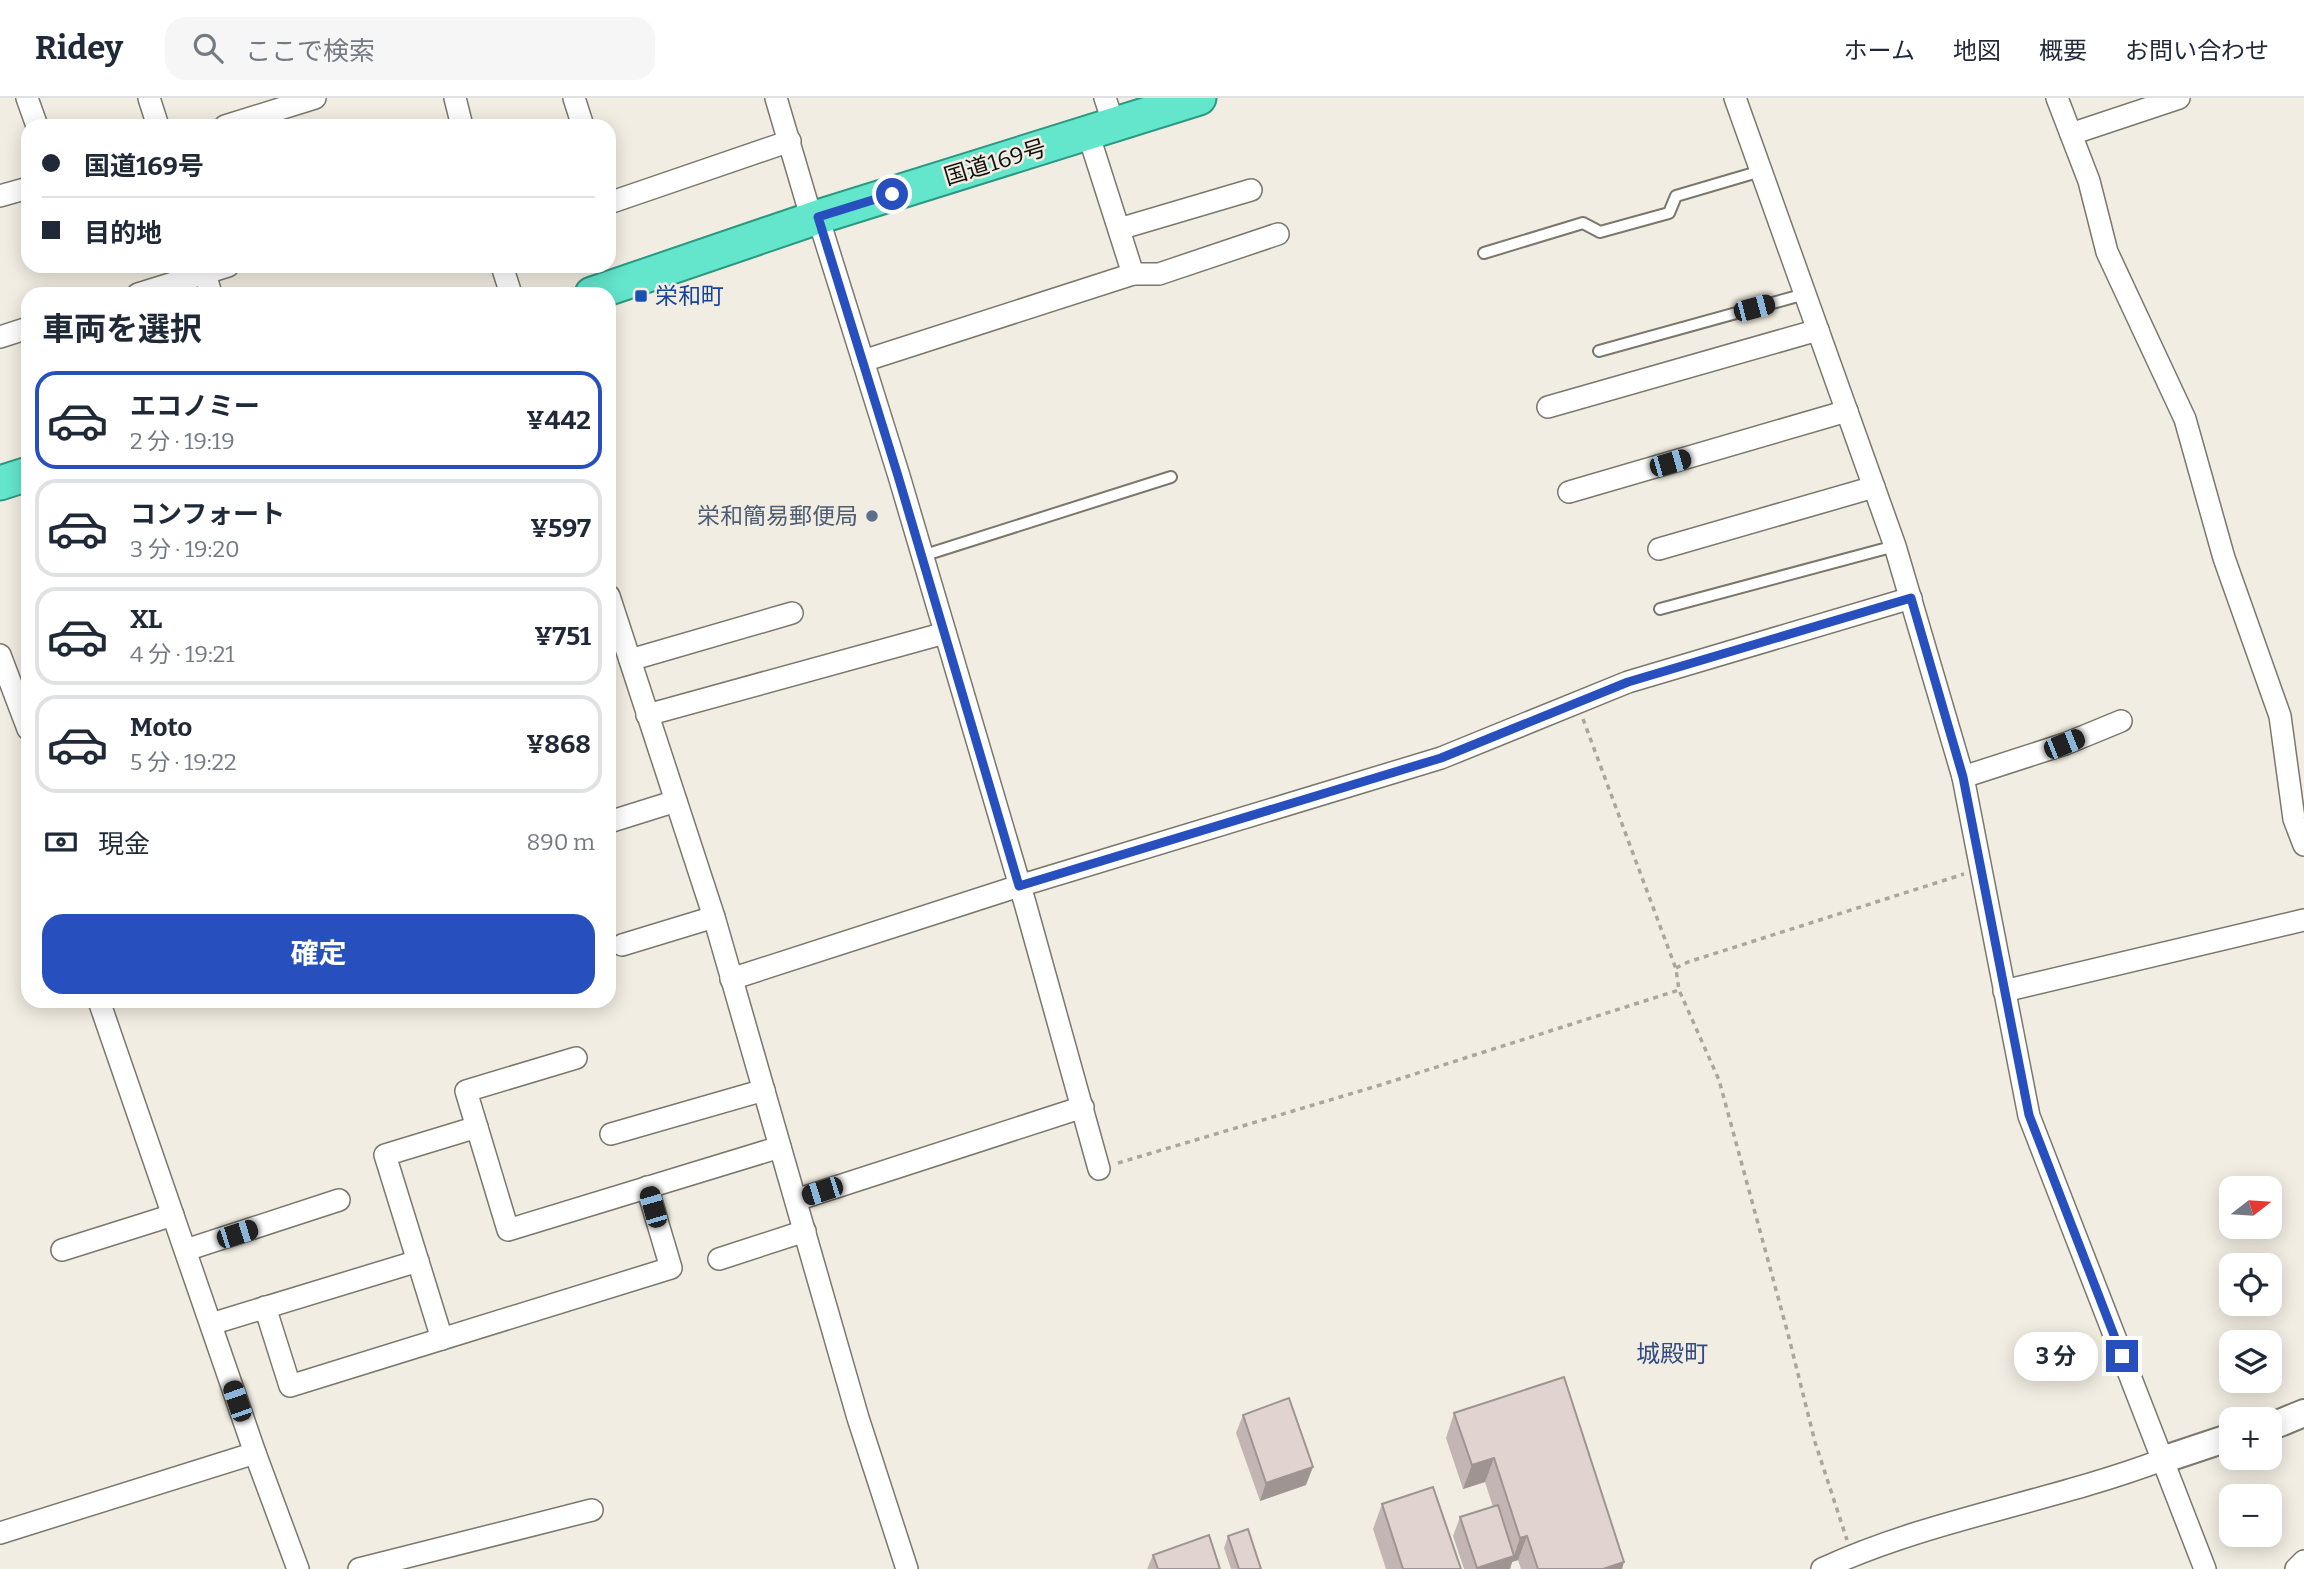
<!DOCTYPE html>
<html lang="ja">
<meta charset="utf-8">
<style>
:root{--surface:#fff;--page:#f6f6f7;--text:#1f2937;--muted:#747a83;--line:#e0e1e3;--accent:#2750be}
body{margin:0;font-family:Bitter,"Noto Sans JP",serif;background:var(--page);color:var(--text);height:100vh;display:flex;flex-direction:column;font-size:26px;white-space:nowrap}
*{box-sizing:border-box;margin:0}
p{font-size:23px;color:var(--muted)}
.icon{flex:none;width:38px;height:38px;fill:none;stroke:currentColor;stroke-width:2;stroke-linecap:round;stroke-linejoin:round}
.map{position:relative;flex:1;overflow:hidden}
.details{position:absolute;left:21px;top:189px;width:595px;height:721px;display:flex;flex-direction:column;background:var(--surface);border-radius:21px;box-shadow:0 4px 18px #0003}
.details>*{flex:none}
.guide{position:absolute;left:21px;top:21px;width:595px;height:154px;border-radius:21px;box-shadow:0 4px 18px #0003;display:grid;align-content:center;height:154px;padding:0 21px;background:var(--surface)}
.needle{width:46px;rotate:73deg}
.controls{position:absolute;left:2219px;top:1078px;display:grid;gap:14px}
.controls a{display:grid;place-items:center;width:63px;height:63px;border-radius:14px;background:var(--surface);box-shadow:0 4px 18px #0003;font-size:35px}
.end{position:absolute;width:32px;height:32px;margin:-16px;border:9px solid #2750be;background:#fff;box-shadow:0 0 0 4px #fff}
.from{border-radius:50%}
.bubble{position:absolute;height:49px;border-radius:21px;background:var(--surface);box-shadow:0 4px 18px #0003;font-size:23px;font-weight:700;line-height:49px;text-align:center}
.car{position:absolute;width:21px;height:42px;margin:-21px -10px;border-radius:9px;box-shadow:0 0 5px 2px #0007;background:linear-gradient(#222 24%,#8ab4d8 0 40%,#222 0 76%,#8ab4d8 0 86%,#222 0)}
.guide b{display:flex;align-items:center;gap:24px;height:66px;font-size:26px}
.guide b+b{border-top:2px solid var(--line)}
.guide i{width:18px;height:18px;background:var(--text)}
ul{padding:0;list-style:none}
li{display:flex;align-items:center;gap:21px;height:98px;margin:0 14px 10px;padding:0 7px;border:4px solid var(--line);border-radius:21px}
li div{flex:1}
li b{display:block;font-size:26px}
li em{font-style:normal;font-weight:700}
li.active{border-color:var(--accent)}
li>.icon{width:63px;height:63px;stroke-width:1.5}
h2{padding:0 21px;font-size:32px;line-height:84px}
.pay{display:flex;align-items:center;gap:18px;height:77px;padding:0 21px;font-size:26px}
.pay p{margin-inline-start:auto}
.action{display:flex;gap:14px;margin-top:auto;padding:14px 21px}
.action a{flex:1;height:80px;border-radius:21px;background:var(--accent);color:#fff;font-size:28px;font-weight:700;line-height:80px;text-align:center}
header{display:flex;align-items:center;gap:42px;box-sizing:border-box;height:98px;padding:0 35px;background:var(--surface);border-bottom:2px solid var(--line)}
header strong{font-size:33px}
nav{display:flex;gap:38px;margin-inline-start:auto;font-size:24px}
.search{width:490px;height:63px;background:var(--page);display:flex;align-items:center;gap:18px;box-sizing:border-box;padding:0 24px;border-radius:21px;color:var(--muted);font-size:26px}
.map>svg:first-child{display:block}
</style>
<header>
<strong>Ridey</strong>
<div class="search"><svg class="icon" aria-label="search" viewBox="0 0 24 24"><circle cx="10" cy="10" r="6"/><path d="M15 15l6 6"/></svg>ここで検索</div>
<nav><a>ホーム</a><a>地図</a><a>概要</a><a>お問い合わせ</a></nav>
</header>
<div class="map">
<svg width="2304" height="1471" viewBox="0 0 2304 1471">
<rect width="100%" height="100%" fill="#f2ede2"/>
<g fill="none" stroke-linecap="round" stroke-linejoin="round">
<g stroke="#7b776c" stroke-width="14">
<g id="service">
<polyline points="1484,155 1583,125 1600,134 1669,115 1676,98 1761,73"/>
<polyline points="1599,253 1805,196"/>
<polyline points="922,458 1171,379"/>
<polyline points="1660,511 1895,448"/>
</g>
</g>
<g stroke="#7b776c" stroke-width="24">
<g id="minor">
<polyline points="27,0 37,28"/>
<polyline points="149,0 158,28"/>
<polyline points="455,0 462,28"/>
<polyline points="574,0 583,28"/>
<polyline points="776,0 812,122"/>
<polyline points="1105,0 1114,27"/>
<polyline points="1735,0 1895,448 1963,679 2029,1018 2205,1471"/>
<polyline points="2057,0 2089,83 2107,154 2185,321 2224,460 2280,618 2294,721 2304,747"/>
<polyline points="225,28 315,0"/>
<polyline points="2071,36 2179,0"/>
<polyline points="0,98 28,90"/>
<polyline points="609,105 790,43"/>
<polyline points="818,119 899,378 1025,805 1099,1071"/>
<polyline points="1119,131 1251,92"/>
<polyline points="203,168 211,196"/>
<polyline points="502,168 511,196"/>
<polyline points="1133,176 1159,176 1278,136"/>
<polyline points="138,196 228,168"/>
<polyline points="0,239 28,230"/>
<polyline points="863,263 1133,176 1088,35"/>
<polyline points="1548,309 1818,232"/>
<polyline points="1569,394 1847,313"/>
<polyline points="1659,451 1874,389"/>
<polyline points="609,498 714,819 858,1320 907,1471"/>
<polyline points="0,557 28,631"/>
<polyline points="630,562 792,515"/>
<polyline points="647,617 945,535"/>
<polyline points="1963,679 2065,646 2121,623"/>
<polyline points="609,724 676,703"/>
<polyline points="622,847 714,819"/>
<polyline points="731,881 1019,788 1441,660 1628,584 1911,500"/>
<polyline points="2004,893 2304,822"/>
<polyline points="99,903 255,1355 298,1471"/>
<polyline points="576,960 466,993 508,1132 780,1049"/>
<polyline points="611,1036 764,992"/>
<polyline points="796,1102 1083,1009"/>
<polyline points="62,1152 173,1117"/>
<polyline points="186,1152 339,1102"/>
<polyline points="719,1161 805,1133"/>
<polyline points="265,1209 290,1288 671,1170 647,1089"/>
<polyline points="211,1226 418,1163"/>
<polyline points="442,1241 385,1057 477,1029"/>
<polyline points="0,1435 255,1355"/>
<polyline points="359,1471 592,1412"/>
<path d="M 1822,1471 C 1930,1421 2051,1404 2162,1362"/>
<polyline points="2296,1471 2304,1463"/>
</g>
</g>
<g stroke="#7b776c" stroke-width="30">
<g id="tertiary">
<polyline points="2270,1329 2304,1315"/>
<polyline points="2162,1362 2231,1339"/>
</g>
</g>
<g stroke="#2d9881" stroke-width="37">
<g id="trunk">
<polyline points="592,196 818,119 1199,0"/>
<polyline points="0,385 28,376"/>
</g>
</g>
<g stroke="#aaa69d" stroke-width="3.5" stroke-dasharray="5 5" stroke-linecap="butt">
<polyline points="1583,621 1676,871 1679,892 1719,982 1788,1236 1815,1344 1847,1442"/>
<polyline points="1676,870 1688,864 1964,776"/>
<polyline points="1118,1065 1377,988 1679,892"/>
</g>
<use href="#service" stroke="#fff" stroke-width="10"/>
<use href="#minor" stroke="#fff" stroke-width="21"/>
<use href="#tertiary" stroke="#fff" stroke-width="26"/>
<use href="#trunk" stroke="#63e6cc" stroke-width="33"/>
</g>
<g fill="#c2b5b3">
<polygon points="1454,1315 1622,1471 1521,1471 1518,1462 1512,1464 1510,1471 1464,1471 1453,1438 1460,1419 1493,1409 1485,1384 1463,1391 1446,1340"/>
<polygon points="1243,1317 1306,1387 1260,1403 1236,1335"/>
<polygon points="1382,1406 1461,1471 1386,1471 1373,1431"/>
<polygon points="1228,1438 1261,1471 1231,1471 1224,1450"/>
<polygon points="1153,1457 1220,1471 1147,1471"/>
</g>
<g fill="#9e9492">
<polygon points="408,168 415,168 415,170 406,172"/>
<polygon points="417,168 430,168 416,173"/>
<polygon points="1494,1360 1485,1384 1463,1391 1472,1367"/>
<polygon points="1313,1369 1306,1387 1260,1403 1266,1385"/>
<polygon points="1527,1438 1518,1462 1512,1464 1510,1471 1477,1471 1514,1458 1520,1440"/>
<polygon points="1624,1464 1622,1471 1603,1471"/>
</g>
<g fill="#e1d3d0" stroke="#9e9492" stroke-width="2">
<polygon points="1564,1279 1624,1464 1603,1471 1538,1471 1527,1438 1520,1440 1494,1360 1472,1367 1454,1315"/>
<polygon points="1289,1300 1313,1369 1266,1385 1243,1317"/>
<polygon points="1433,1389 1461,1471 1403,1471 1382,1406"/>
<polygon points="1498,1407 1514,1458 1477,1470 1460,1419"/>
<polygon points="1248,1431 1261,1471 1239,1471 1228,1438"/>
<polygon points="1209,1437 1220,1471 1158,1471 1153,1457"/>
</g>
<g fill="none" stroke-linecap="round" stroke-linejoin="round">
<polyline stroke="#2750be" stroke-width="9" points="892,96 818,119 898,378 1019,788 1441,660 1628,584 1911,500 1963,679 2029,1017 2122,1258"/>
</g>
<rect fill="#1a4fb4" stroke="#f2ede2" stroke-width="2.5" x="634" y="191" width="14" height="14" rx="3.5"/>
<circle fill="#5c6f8a" stroke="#f2ede2" stroke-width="2.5" cx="872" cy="418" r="7"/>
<g text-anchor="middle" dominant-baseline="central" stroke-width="5" stroke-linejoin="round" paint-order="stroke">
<g font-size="23" fill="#12110d" stroke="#f2ede2">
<text transform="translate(995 64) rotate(-17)">国道169号</text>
</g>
<g font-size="23" fill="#164399" stroke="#f2ede2" text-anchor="start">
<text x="655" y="198">栄和町</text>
</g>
<g font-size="23" fill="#4e5e75" stroke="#f2ede2" text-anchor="end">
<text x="858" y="418">栄和簡易郵便局</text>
</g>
<g font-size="24" fill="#334b85" stroke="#f2ede2">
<text x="1672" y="1256">城殿町</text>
</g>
</g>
</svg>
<div class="controls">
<a><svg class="needle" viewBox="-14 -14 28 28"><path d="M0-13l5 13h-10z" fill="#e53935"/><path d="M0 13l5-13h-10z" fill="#747a83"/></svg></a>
<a><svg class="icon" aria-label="locate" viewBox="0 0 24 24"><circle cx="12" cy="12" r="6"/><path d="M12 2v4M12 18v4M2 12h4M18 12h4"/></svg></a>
<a><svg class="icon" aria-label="layers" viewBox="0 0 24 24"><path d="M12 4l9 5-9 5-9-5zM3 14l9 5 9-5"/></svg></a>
<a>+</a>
<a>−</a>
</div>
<i class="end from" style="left:892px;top:96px"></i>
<i class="end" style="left:2122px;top:1258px"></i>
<div class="bubble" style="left:2014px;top:1234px;width:84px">3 分</div>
<i class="car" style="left:1754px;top:210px;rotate:75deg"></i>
<i class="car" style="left:1670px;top:365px;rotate:74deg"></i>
<i class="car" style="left:2064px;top:646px;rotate:68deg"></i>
<i class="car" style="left:822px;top:1093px;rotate:252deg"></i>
<i class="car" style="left:653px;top:1109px;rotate:344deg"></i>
<i class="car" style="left:237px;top:1136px;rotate:72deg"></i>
<i class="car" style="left:237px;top:1303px;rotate:341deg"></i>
<div class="guide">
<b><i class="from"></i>国道169号</b>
<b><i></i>目的地</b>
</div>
<section class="details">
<h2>車両を選択</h2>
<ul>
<li class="active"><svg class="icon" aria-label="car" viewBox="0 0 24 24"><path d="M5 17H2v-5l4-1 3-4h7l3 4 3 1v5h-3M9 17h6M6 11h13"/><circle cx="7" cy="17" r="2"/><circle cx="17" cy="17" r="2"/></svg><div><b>エコノミー</b><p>2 分 · 19:19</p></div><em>¥442</em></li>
<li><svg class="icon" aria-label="car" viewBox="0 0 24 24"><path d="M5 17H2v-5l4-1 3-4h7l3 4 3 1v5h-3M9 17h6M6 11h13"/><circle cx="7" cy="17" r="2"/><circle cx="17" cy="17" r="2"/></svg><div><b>コンフォート</b><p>3 分 · 19:20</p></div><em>¥597</em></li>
<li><svg class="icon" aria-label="car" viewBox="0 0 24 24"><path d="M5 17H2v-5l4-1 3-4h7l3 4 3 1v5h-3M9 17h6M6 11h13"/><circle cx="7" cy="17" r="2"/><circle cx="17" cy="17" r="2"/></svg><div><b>XL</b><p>4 分 · 19:21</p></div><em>¥751</em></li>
<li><svg class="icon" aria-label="car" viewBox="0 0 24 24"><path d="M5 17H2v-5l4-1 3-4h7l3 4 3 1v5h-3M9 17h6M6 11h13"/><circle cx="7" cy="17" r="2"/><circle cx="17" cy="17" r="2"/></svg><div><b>Moto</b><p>5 分 · 19:22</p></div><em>¥868</em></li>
</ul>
<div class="pay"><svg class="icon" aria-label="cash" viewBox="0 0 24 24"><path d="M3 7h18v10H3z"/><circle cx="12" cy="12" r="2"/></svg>現金<p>890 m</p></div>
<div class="action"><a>確定</a></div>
</section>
</div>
